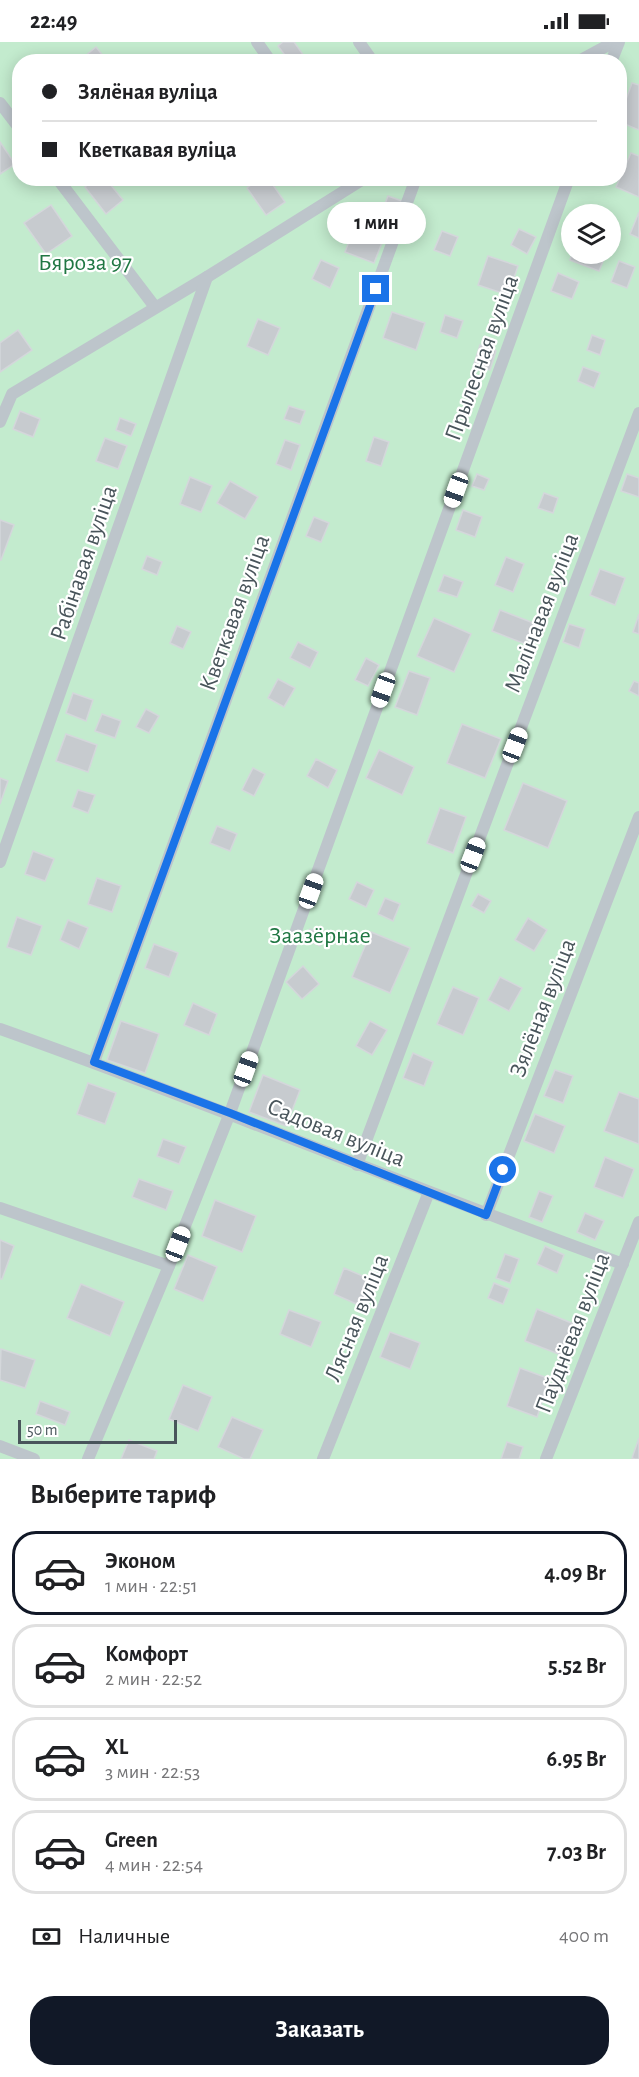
<!DOCTYPE html>
<html lang="ru">
<meta charset="utf-8">
<style>
:root{--surface:#fff;--page:#f2f2f2;--text:#202124;--muted:#757577;--line:#e0e0e0;--accent:#111827}
body{margin:0;font-family:"Alegreya Sans",sans-serif;background:var(--page);color:var(--text);height:100vh;display:flex;flex-direction:column;font-size:22px;white-space:nowrap}
*{box-sizing:border-box;margin:0}
p{font-size:20px;color:var(--muted)}
.icon{flex:none;width:33px;height:33px;fill:none;stroke:currentColor;stroke-width:2;stroke-linecap:round;stroke-linejoin:round}
.map{position:relative;height:1417px;overflow:hidden}
.details{display:flex;flex-direction:column;background:var(--surface);flex:1}
.details>*{flex:none}
.banner{position:absolute;left:12px;top:12px;width:615px;height:132px;border-radius:24px;box-shadow:0 3px 15px #0003;display:grid;align-content:center;height:132px;padding:0 30px;background:var(--surface)}
.buttons{position:absolute;left:561px;top:162px;display:grid;gap:12px}
.buttons a{display:grid;place-items:center;width:60px;height:60px;border-radius:50%;background:var(--surface);box-shadow:0 3px 15px #0003;font-size:30px}
.scale{position:absolute;left:18px;bottom:15px;width:159px;box-sizing:border-box;padding-left:6px;border:3px solid #49555b;border-top:0;font-size:16px;line-height:21px;white-space:nowrap;color:#49555b;-webkit-text-stroke:4px #fff;paint-order:stroke}
.end{position:absolute;width:27px;height:27px;margin:-14px;border:8px solid #1a73e8;background:#fff;box-shadow:0 0 0 3px #fff}
.from{border-radius:50%}
.bubble{position:absolute;height:42px;border-radius:21px;background:var(--surface);box-shadow:0 3px 15px #0003;font-size:20px;font-weight:600;line-height:42px;text-align:center}
.car{position:absolute;width:18px;height:36px;margin:-18px -9px;border-radius:8px;box-shadow:0 0 4px 2px #0007;background:linear-gradient(#fff 24%,#345 0 40%,#fff 0 76%,#345 0 86%,#fff 0)}
.banner b{display:flex;align-items:center;gap:21px;height:57px;font-size:22px}
.banner b+b{border-top:2px solid var(--line)}
.banner i{width:15px;height:15px;background:var(--text)}
ul{padding:0;list-style:none}
li{display:flex;align-items:center;gap:18px;height:84px;margin:0 12px 9px;padding:0 18px;border:3px solid var(--line);border-radius:24px}
li div{flex:1}
li b{display:block;font-size:22px}
li em{font-style:normal;font-weight:600}
li.selected{border-color:var(--accent)}
li>.icon{width:54px;height:54px;stroke-width:1.5}
h2{padding:0 30px;font-size:27px;line-height:72px}
.pay{display:flex;align-items:center;gap:15px;height:66px;padding:0 30px;font-size:22px}
.pay p{margin-inline-start:auto}
.primary-button{display:flex;gap:12px;margin-top:auto;padding:12px 30px}
.primary-button a{flex:1;height:69px;border-radius:24px;background:var(--accent);color:#fff;font-size:24px;font-weight:600;line-height:69px;text-align:center}
.status{display:flex;justify-content:space-between;align-items:center;height:42px;padding:0 30px;background:var(--surface);direction:ltr}
.status svg{height:16px;fill:currentColor}
.map>svg:first-child{display:block}
</style>
<div class="status"><b>22:49</b><svg viewBox="0 0 49 12"><path d="M0 12V9h3v3zM5 12V6h3v6zM10 12V3h3v9zM15 12V0h3v12zM26 1h20v11H26zM47 4h2v5h-2z"/></svg></div>
<div class="map">
<svg width="639" height="1417" viewBox="0 0 639 1417">
<rect width="100%" height="100%" fill="#f2f0f0"/>
<path fill="#c3ebce" fill-rule="evenodd" d="M 0,0 L 639,0 L 639,1417 L 0,1417 ZM 20,20 L 620,20 L 620,136 L 20,136 ZM 572,172 L 610,172 L 610,212 L 572,212 Z"/>
<g fill="#c7cbcf" stroke="#d4d7db" stroke-width="1.5">
<polygon points="283,0 294,0 304,14 296,20 290,20 278,4"/>
<polygon points="96,5 108,20 80,20 79,19"/>
<polygon points="632,41 639,43 639,88 620,80 620,74"/>
<polygon points="0,100 15,122 0,132"/>
<polygon points="631,111 639,114 639,155 616,145"/>
<polygon points="95,136 105,136 123,158 106,172 85,145"/>
<polygon points="260,136 268,136 285,160 266,173 247,146"/>
<polygon points="288,136 304,136 294,144"/>
<polygon points="388,154 402,159 394,180 380,175"/>
<polygon points="51,163 72,194 46,212 24,181"/>
<polygon points="639,170 639,196 630,192"/>
<polygon points="356,182 385,193 374,221 345,210"/>
<polygon points="519,187 536,195 527,212 511,203"/>
<polygon points="442,189 458,195 450,214 434,208"/>
<polygon points="572,212 606,212 599,229 570,218"/>
<polygon points="488,214 518,224 508,253 478,243"/>
<polygon points="321,218 339,226 330,246 312,237"/>
<polygon points="619,219 635,225 627,246 611,240"/>
<polygon points="558,231 579,240 572,257 551,249"/>
<polygon points="392,270 425,281 416,308 383,296"/>
<polygon points="445,273 463,279 457,296 440,290"/>
<polygon points="258,277 280,286 268,313 247,304"/>
<polygon points="18,288 32,308 0,330 0,301"/>
<polygon points="592,293 605,298 600,313 587,308"/>
<polygon points="480,303 496,309 490,328 474,322"/>
<polygon points="583,325 600,331 594,346 578,339"/>
<polygon points="289,364 305,369 300,382 284,377"/>
<polygon points="20,369 40,377 33,395 13,387"/>
<polygon points="120,376 136,382 131,394 116,388"/>
<polygon points="374,395 389,400 381,424 366,419"/>
<polygon points="105,396 127,404 118,427 96,419"/>
<polygon points="285,398 300,403 291,428 276,422"/>
<polygon points="477,432 489,437 484,448 472,444"/>
<polygon points="627,432 639,436 639,455 621,449"/>
<polygon points="190,435 212,444 201,470 180,462"/>
<polygon points="230,439 258,455 245,477 217,461"/>
<polygon points="544,451 558,456 553,471 538,466"/>
<polygon points="463,468 482,475 475,495 456,488"/>
<polygon points="314,475 329,481 321,500 306,494"/>
<polygon points="0,478 14,483 1,518 0,518"/>
<polygon points="147,514 162,520 157,533 142,527"/>
<polygon points="506,515 524,522 513,550 495,543"/>
<polygon points="600,527 625,536 615,563 590,553"/>
<polygon points="444,533 463,540 457,555 438,549"/>
<polygon points="73,544 84,548 71,583 61,579"/>
<polygon points="500,568 536,582 528,603 492,589"/>
<polygon points="639,572 639,592 633,590"/>
<polygon points="434,576 471,592 454,630 417,614"/>
<polygon points="569,582 585,587 579,606 563,600"/>
<polygon points="177,584 191,590 183,607 170,601"/>
<polygon points="298,600 318,610 310,626 290,616"/>
<polygon points="366,616 379,623 368,644 355,638"/>
<polygon points="409,629 430,636 417,673 395,665"/>
<polygon points="278,637 295,646 284,665 268,656"/>
<polygon points="634,639 639,641 639,654 629,649"/>
<polygon points="73,651 93,658 86,679 66,671"/>
<polygon points="146,667 159,674 149,691 136,685"/>
<polygon points="102,672 121,679 115,696 95,689"/>
<polygon points="462,682 501,697 485,736 447,721"/>
<polygon points="66,692 97,703 88,730 56,719"/>
<polygon points="379,708 414,725 402,753 366,736"/>
<polygon points="316,717 337,728 328,746 307,734"/>
<polygon points="253,726 265,732 254,754 242,748"/>
<polygon points="0,736 8,739 0,762"/>
<polygon points="523,741 567,759 548,806 504,788"/>
<polygon points="78,748 95,753 88,771 72,765"/>
<polygon points="440,766 466,775 453,811 427,801"/>
<polygon points="217,784 237,792 230,809 210,801"/>
<polygon points="33,809 54,817 45,839 25,832"/>
<polygon points="97,836 121,844 112,870 88,862"/>
<polygon points="357,840 374,848 366,865 349,857"/>
<polygon points="478,852 491,859 484,871 471,864"/>
<polygon points="385,856 400,862 393,879 378,872"/>
<polygon points="17,875 42,884 31,913 7,905"/>
<polygon points="528,876 547,888 534,909 515,898"/>
<polygon points="68,878 88,886 79,907 60,898"/>
<polygon points="310,887 325,894 320,904 306,897"/>
<polygon points="371,890 410,906 390,951 352,935"/>
<polygon points="154,902 178,911 169,935 145,926"/>
<polygon points="303,924 319,942 302,957 286,940"/>
<polygon points="500,935 522,946 509,969 488,958"/>
<polygon points="453,945 479,956 463,993 437,982"/>
<polygon points="193,961 217,972 209,993 184,983"/>
<polygon points="121,979 159,992 145,1031 107,1018"/>
<polygon points="370,979 387,988 372,1013 356,1004"/>
<polygon points="413,1011 433,1020 424,1044 403,1036"/>
<polygon points="555,1028 573,1034 563,1061 544,1054"/>
<polygon points="263,1033 300,1048 286,1084 249,1070"/>
<polygon points="88,1041 116,1051 105,1082 77,1072"/>
<polygon points="619,1050 639,1057 639,1102 604,1089"/>
<polygon points="535,1072 565,1084 554,1111 524,1099"/>
<polygon points="163,1097 186,1105 179,1122 157,1114"/>
<polygon points="605,1115 634,1127 623,1156 594,1145"/>
<polygon points="139,1137 173,1149 166,1168 132,1155"/>
<polygon points="539,1149 553,1154 542,1180 529,1175"/>
<polygon points="215,1158 256,1174 242,1210 202,1194"/>
<polygon points="585,1171 604,1179 595,1198 577,1190"/>
<polygon points="0,1198 14,1204 2,1237 0,1237"/>
<polygon points="545,1204 564,1213 557,1231 537,1222"/>
<polygon points="505,1212 519,1217 510,1241 496,1236"/>
<polygon points="188,1213 217,1225 203,1259 174,1247"/>
<polygon points="344,1226 372,1238 361,1264 334,1252"/>
<polygon points="494,1241 509,1247 503,1262 488,1256"/>
<polygon points="81,1242 124,1260 110,1294 67,1276"/>
<polygon points="537,1267 574,1282 561,1313 525,1299"/>
<polygon points="289,1268 321,1280 311,1305 280,1292"/>
<polygon points="390,1290 420,1301 410,1327 380,1315"/>
<polygon points="1,1307 35,1318 25,1346 0,1338"/>
<polygon points="520,1326 550,1337 537,1375 507,1364"/>
<polygon points="183,1343 212,1355 198,1389 169,1377"/>
<polygon points="40,1359 70,1370 65,1383 36,1372"/>
<polygon points="232,1375 263,1388 250,1417 244,1417 218,1405"/>
<polygon points="639,1396 639,1417 635,1417 632,1416"/>
<polygon points="129,1398 157,1409 154,1417 121,1417"/>
<polygon points="507,1400 523,1405 519,1417 501,1417"/>
</g>
<g fill="none" stroke-linecap="round" stroke-linejoin="round">
<g stroke="#bdc5cb" stroke-width="12">
<polyline points="257,0 271,20"/>
<polyline points="359,0 373,20"/>
<polyline points="577,20 614,0"/>
<polyline points="611,20 619,0"/>
<polyline points="0,61 20,87"/>
<polyline points="57,136 155,265"/>
<polyline points="0,380 12,352 207,235 365,136"/>
<polyline points="0,820 207,235"/>
<path d="M 0,987 C 209,1061 414,1147 623,1222"/>
<polyline points="94,1020 416,136"/>
<polyline points="357,1123 639,371"/>
<polyline points="0,1166 169,1224"/>
<polyline points="486,1173 639,775"/>
<polyline points="0,1404 34,1417"/>
<polyline points="88,1417 169,1224 230,1071 569,136"/>
<polyline points="323,1417 429,1150"/>
<polyline points="546,1417 639,1180"/>
</g>
</g>
<g fill="none" stroke-linecap="round" stroke-linejoin="round">
<polyline stroke="#1a73e8" stroke-width="8" points="376,247 94,1020 230,1071 486,1173 503,1128"/>
</g>
<g text-anchor="middle" dominant-baseline="central" stroke-width="4.5" stroke-linejoin="round" paint-order="stroke">
<g font-size="24" fill="#207743" stroke="#fff">
<text x="85" y="221">Бяроза 97</text>
<text x="320" y="894">Заазёрнае</text>
</g>
<g font-size="24" fill="#49555b" stroke="#fff">
<text transform="translate(482 316) rotate(-70)">Прылесная вуліца</text>
<text transform="translate(84 521) rotate(-71)">Рабінавая вуліца</text>
<text transform="translate(235 571) rotate(-70)">Кветкавая вуліца</text>
<text transform="translate(542 571) rotate(-69)">Малінавая вуліца</text>
<text transform="translate(543 966) rotate(-69)">Зялёная вуліца</text>
<text transform="translate(336 1091) rotate(22)">Садовая вуліца</text>
<text transform="translate(357 1276) rotate(-68)">Лясная вуліца</text>
<text transform="translate(573 1291) rotate(-69)">Паўднёвая вуліца</text>
</g>
</g>
</svg>
<div class="buttons">
<a><svg class="icon" aria-label="layers" viewBox="0 0 24 24"><path d="M12 4l9 5-9 5-9-5zM3 14l9 5 9-5"/></svg></a>
</div>
<div class="scale">50 m</div>
<i class="end from" style="left:503px;top:1128px"></i>
<i class="end" style="left:376px;top:247px"></i>
<div class="bubble" style="left:327px;top:160px;width:99px">1 мин</div>
<i class="car" style="left:456px;top:448px;rotate:200deg"></i>
<i class="car" style="left:383px;top:648px;rotate:200deg"></i>
<i class="car" style="left:515px;top:703px;rotate:21deg"></i>
<i class="car" style="left:473px;top:813px;rotate:21deg"></i>
<i class="car" style="left:311px;top:849px;rotate:20deg"></i>
<i class="car" style="left:246px;top:1027px;rotate:20deg"></i>
<i class="car" style="left:178px;top:1202px;rotate:21deg"></i>
<div class="banner">
<b><i class="from"></i>Зялёная вуліца</b>
<b><i></i>Кветкавая вуліца</b>
</div>
</div>
<section class="details">
<h2>Выберите тариф</h2>
<ul>
<li class="selected"><svg class="icon" aria-label="car" viewBox="0 0 24 24"><path d="M5 17H2v-5l4-1 3-4h7l3 4 3 1v5h-3M9 17h6M6 11h13"/><circle cx="7" cy="17" r="2"/><circle cx="17" cy="17" r="2"/></svg><div><b>Эконом</b><p>1 мин · 22:51</p></div><em>4.09 Br</em></li>
<li><svg class="icon" aria-label="car" viewBox="0 0 24 24"><path d="M5 17H2v-5l4-1 3-4h7l3 4 3 1v5h-3M9 17h6M6 11h13"/><circle cx="7" cy="17" r="2"/><circle cx="17" cy="17" r="2"/></svg><div><b>Комфорт</b><p>2 мин · 22:52</p></div><em>5.52 Br</em></li>
<li><svg class="icon" aria-label="car" viewBox="0 0 24 24"><path d="M5 17H2v-5l4-1 3-4h7l3 4 3 1v5h-3M9 17h6M6 11h13"/><circle cx="7" cy="17" r="2"/><circle cx="17" cy="17" r="2"/></svg><div><b>XL</b><p>3 мин · 22:53</p></div><em>6.95 Br</em></li>
<li><svg class="icon" aria-label="car" viewBox="0 0 24 24"><path d="M5 17H2v-5l4-1 3-4h7l3 4 3 1v5h-3M9 17h6M6 11h13"/><circle cx="7" cy="17" r="2"/><circle cx="17" cy="17" r="2"/></svg><div><b>Green</b><p>4 мин · 22:54</p></div><em>7.03 Br</em></li>
</ul>
<div class="pay"><svg class="icon" aria-label="cash" viewBox="0 0 24 24"><path d="M3 7h18v10H3z"/><circle cx="12" cy="12" r="2"/></svg>Наличные<p>400 m</p></div>
<div class="primary-button"><a>Заказать</a></div>
</section>
